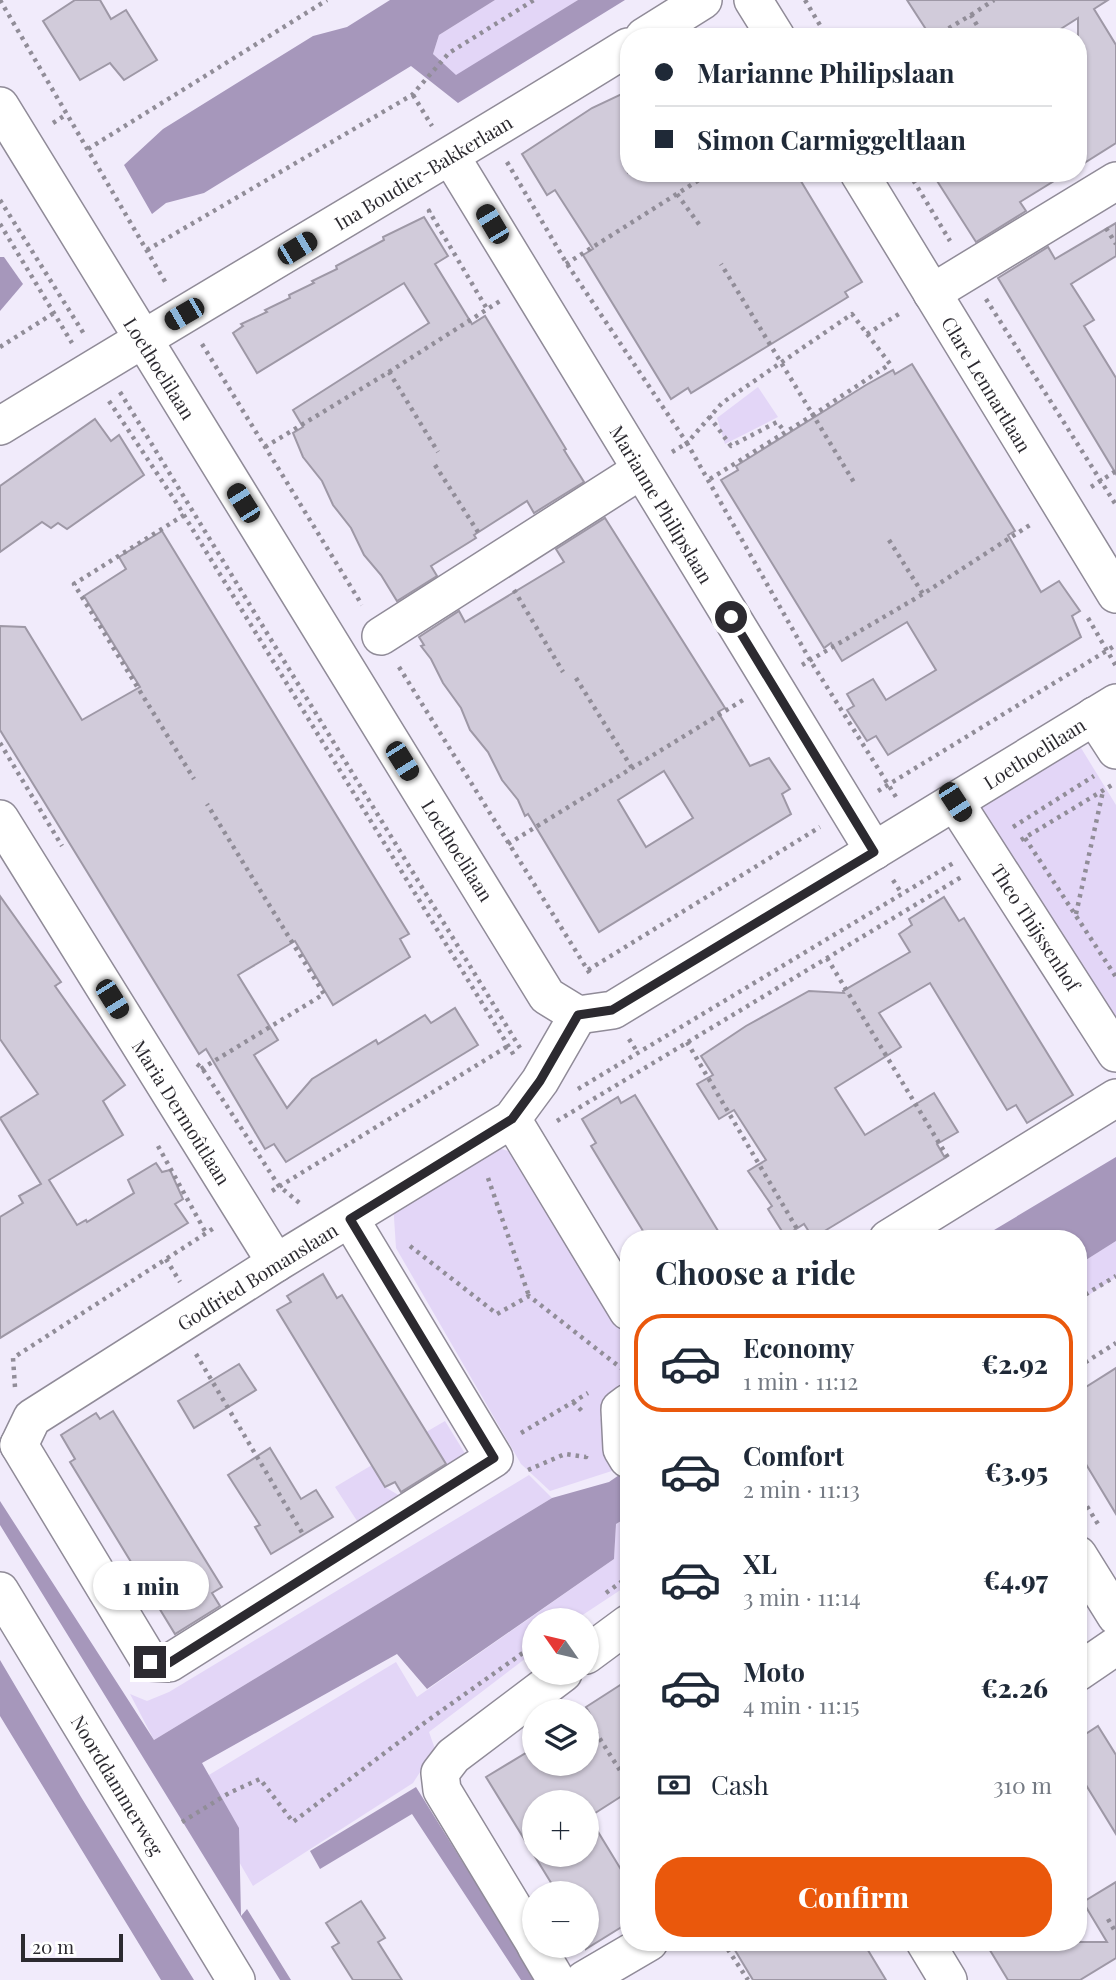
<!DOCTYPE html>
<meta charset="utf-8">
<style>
:root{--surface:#fff;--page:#f6f6f7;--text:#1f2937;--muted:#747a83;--line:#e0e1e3;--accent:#ea580c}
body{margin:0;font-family:"Playfair Display",serif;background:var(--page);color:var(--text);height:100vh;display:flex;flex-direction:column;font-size:26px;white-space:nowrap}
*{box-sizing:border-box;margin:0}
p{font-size:23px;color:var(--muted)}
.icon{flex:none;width:38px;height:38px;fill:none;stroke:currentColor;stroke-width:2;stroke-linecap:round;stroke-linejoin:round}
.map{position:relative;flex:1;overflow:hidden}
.drawer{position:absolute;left:620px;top:1230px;width:467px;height:721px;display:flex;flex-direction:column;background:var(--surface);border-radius:28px;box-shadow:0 2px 5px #0004}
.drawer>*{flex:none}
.top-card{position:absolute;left:620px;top:28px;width:467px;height:154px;border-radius:28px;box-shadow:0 2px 5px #0004;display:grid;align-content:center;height:154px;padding:0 35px;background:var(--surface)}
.needle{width:46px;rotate:304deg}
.buttons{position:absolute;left:522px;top:1608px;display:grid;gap:14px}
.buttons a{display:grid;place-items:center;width:77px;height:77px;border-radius:50%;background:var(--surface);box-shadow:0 2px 5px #0004;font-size:35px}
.scale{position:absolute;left:21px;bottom:18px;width:102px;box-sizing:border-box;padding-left:7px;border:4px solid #2c2a30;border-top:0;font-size:19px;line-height:24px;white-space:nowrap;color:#2c2a30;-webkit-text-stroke:5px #fff;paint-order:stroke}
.end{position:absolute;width:32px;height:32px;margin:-16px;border:9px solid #2c2a30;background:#fff;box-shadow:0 0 0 4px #fff}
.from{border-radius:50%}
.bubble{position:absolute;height:49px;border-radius:24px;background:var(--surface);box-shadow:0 2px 5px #0004;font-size:23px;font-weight:800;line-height:49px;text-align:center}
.car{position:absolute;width:21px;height:42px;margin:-21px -10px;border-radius:9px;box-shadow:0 0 5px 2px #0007;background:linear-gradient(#222 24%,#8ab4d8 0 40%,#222 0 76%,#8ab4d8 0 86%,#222 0)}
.top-card b{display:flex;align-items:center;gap:24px;height:66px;font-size:26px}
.top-card b+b{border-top:2px solid var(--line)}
.top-card i{width:18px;height:18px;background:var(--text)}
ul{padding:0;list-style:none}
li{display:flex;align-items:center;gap:21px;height:98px;margin:0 14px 10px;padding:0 21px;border:4px solid transparent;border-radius:28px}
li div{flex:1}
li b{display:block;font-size:26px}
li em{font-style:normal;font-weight:800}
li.selected{border-color:var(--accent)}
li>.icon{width:63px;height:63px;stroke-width:1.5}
h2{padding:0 35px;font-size:32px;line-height:84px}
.pay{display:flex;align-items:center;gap:18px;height:77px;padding:0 35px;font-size:26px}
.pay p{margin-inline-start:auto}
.action{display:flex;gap:14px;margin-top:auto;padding:14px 35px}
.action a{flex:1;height:80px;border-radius:28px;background:var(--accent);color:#fff;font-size:28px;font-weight:800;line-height:80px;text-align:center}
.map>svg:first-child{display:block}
</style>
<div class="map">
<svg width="1116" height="1980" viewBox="0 0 1116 1980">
<rect width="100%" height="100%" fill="#f1ebfb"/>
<g fill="#e3d6f7">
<polygon points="495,0 578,0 456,76 433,54 439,35"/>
<polygon points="758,387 778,417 725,444 717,418"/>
<polygon points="1078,743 1116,805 1116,1027 978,805"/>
<polygon points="492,1146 518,1154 628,1336 628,1388 600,1417 621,1468 550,1491 521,1464 396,1248 393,1202"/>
<polygon points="1116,1241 1116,1277 1078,1302 1078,1265"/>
<polygon points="445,1421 469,1460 451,1472 439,1452 421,1435"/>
<polygon points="372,1465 385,1487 405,1499 361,1527 335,1487"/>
<polygon points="529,1475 552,1498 154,1740 130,1694 147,1701 169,1692"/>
<polygon points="628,1517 628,1585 575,1620 534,1620 534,1652 429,1732 435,1749 413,1783 253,1886 194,1784 396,1662 417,1697 614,1559 616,1524"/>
</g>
<g fill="#a697bb">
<polygon points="390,0 495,0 439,35 433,54 456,75 578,0 625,0 458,103 411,66 204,193 166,203 152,214 124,165 163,129 313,36 347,27"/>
<polygon points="0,257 4,257 23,284 0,311"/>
<polygon points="1116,1157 1116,1241 1078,1265 1078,1239 979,1239"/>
<polygon points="628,1469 628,1517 616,1524 614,1559 427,1689 397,1654 202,1763 239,1828 241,1916 247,1909 291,1980 280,1980 0,1525 0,1501 154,1740 552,1498 609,1482"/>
<polygon points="0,1660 81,1797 194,1980 161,1980 0,1716"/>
<polygon points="416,1787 536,1980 521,1980 412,1814 320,1869 310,1851"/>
</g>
<g fill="#d1cbda" stroke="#9e98a6" stroke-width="2" fill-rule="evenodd">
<polygon points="75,0 100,0 111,19 126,10 157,60 124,80 110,63 80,80 43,21"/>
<polygon points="907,0 1108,0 1094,9 1116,45 1116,143 1078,167 1078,18 1048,37 931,37"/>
<polygon points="628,91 628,173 796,173 862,282 845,292 848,297 691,393 688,388 671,399 583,255 593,249 555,190 547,195 522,154 592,108"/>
<polygon points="932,173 1067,173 1020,202 1026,211 976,242"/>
<polygon points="424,217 448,256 435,264 472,324 485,316 566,449 564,450 584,482 534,513 527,501 474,535 476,538 431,566 437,576 397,601 381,575 364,555 351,528 333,505 322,481 303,457 293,433 303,427 293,410 429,323 404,283 257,373 233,333 243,326 241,324 267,312 265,310 290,298 289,295 314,283 312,281 337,269 336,266 384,240 383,237"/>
<polygon points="1116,223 1116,256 1071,284 1094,320 1084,326 1116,378 1116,474 998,278 1048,247 1055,259"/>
<polygon points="912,364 1015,531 1008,535 1041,592 1059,581 1080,611 1072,616 1081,637 888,755 876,736 867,741 847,710 854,706 847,694 873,679 886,700 936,670 907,622 842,661 831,643 824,648 721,480 738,470 736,466 866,385 893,370 895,374"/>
<polygon points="95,419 111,441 119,435 144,475 67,529 58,523 51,528 42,522 0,552 0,486"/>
<path d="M 605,518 L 725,708 L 718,712 L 750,766 L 769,758 L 790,789 L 782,794 L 791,814 L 599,932 L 528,814 L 525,816 L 518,800 L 502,780 L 488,752 L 470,730 L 461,708 L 443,683 L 431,659 L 421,646 L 424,645 L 419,637 L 459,611 L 465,622 L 564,562 L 556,549 ZM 664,771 L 693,818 L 646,847 L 618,800 Z"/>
<polygon points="162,531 409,934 400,939 410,957 333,1005 295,941 238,975 278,1040 254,1055 287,1108 312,1079 376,1040 378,1044 425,1015 431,1023 455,1008 478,1045 286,1162 274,1144 265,1149 206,1049 199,1054 0,730 0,626 25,627 82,720 140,687 84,596 126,569 119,557"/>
<polygon points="0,896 61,982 55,986 125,1085 103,1101 123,1135 49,1180 77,1225 86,1220 87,1222 134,1193 128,1180 156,1163 162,1172 170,1170 183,1199 175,1204 188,1223 0,1338 0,1217 23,1203 19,1196 41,1184 0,1118 38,1094 0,1039"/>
<polygon points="944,897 959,921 964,918 1073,1095 1027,1123 1016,1105 1007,1110 930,983 879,1013 901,1047 835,1088 865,1135 934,1093 958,1132 937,1144 945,1158 813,1238 804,1224 785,1236 768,1209 772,1206 748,1171 766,1160 734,1110 719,1119 697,1084 713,1075 701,1056 746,1026 809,991 844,993 843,991 910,952 899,934 912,925 909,919"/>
<polygon points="635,1095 660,1136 723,1239 648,1239 611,1179 591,1146 596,1143 582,1119 618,1097 621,1103"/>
<polygon points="323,1274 337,1298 342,1295 446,1464 401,1492 395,1482 385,1487 277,1310 291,1302 287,1296"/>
<polygon points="239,1364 256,1390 194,1428 178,1401"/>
<polygon points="1116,1368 1116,1514 1078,1451 1078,1392"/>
<polygon points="113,1411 222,1587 212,1593 220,1606 175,1634 70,1462 75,1459 61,1435 96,1413 100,1419"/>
<polygon points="270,1448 301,1499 316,1490 333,1517 271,1554 255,1527 260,1525 228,1475"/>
<polygon points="628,1680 628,1792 589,1817 628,1881 628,1923 586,1949 586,1894 558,1894 534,1855 586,1855 586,1802 534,1802 534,1855 486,1777 534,1748 534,1764 586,1764 586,1716 590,1714 586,1707"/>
<polygon points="1098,1726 1116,1755 1116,1834 1078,1772 1078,1739"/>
<polygon points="1116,1882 1116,1958 1080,1980 1008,1980 985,1942 1107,1942 1083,1902"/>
<polygon points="361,1901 385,1938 378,1942 402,1980 353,1980 332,1947 339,1943 326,1923"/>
<polygon points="730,1942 863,1942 886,1980 753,1980"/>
</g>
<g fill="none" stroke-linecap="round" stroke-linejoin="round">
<g stroke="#908b98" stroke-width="40">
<g id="minor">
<polyline points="753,0 776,37"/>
<polyline points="644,37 703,0"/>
<polyline points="0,106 547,996 578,1015 613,1010 1116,703"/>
<polyline points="451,157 874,851"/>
<polyline points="859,173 1116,594"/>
<polyline points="932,293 1116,181"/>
<path d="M 0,426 C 208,298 420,176 628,47"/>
<polyline points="381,636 641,470"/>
<polyline points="1094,716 1116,750"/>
<polyline points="955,802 1116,1053"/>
<polyline points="0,819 276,1263"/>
<polyline points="512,1119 628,1311"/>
<polyline points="888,1239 1116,1098"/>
<polyline points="628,1403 620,1409 622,1449 628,1459"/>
<polyline points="19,1445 150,1662 169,1663 494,1458 350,1219"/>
<polyline points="19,1445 32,1418 276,1263 512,1119 540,1081 578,1015"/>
<polyline points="1078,1555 1116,1616"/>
<polyline points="0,1591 236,1980"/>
<polyline points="586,1655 628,1624"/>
<polyline points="1078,1672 1116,1646"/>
<polyline points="534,1942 442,1790 440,1773 453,1756 563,1673"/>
<polyline points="925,1942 948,1980"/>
<polyline points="536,1946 556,1980"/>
<polyline points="584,1980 649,1942"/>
</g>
</g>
<g stroke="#918d98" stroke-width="4.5" stroke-dasharray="3.5 5" stroke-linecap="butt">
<polyline points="0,0 167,285"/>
<polyline points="805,0 827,37"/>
<polyline points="971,15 994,0"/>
<polyline points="934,37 971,15 984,37"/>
<polyline points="413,95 432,126"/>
<polyline points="53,123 67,114"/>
<polyline points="88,149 327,0"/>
<polyline points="507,162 567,264 687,443 722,403 852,314 890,364 813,415 721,264"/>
<polyline points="909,173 950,241"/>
<polyline points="677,194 701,227"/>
<polyline points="0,200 84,334"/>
<polyline points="431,210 429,211 487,309"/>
<polyline points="0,224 72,343"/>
<polyline points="1106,228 1116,244"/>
<polyline points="147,250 412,95 449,53 534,0"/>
<polyline points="566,264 710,173"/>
<polyline points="986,299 1116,505"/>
<polyline points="867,334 902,312"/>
<polyline points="202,344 362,605"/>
<polyline points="0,347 54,313"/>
<polyline points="389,372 500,301"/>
<polyline points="120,392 520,1048"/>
<polyline points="109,401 174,499 515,1057"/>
<polyline points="709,416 731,446 777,422 785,432"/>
<polyline points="265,447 389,372 438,452"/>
<polyline points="672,452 687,443 810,660 896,797"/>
<polyline points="435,465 478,532"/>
<polyline points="710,479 813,415 855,484"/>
<polyline points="1091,487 1116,471"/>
<polyline points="184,515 74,584 194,779"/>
<polyline points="889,540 923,594"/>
<polyline points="514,590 563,672"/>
<polyline points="1088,618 1116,666"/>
<polyline points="802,665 923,594 1033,523"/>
<polyline points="399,667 592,977"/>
<polyline points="576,678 632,768"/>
<polyline points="0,743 62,846"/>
<polyline points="878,791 1116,645"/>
<polyline points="1013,827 1094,776"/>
<polyline points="1025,838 1116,977"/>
<polyline points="1021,840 1112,785"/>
<polyline points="508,844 743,700"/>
<polyline points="893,880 902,894"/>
<polyline points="1076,914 1103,791"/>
<polyline points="827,958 950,1161"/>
<polyline points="588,970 820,827"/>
<polyline points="629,1039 638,1053"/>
<polyline points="687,1042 803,1239"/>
<polyline points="197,1064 202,1068 279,1186 302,1205"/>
<polyline points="201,1069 324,994 207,804"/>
<polyline points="578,1089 955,862"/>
<polyline points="557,1121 963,876"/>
<polyline points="158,1146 206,1233"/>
<polyline points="488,1178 529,1296"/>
<polyline points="272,1191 508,1046"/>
<polyline points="844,1239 853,1233"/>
<polyline points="410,1246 497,1314 529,1296 621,1368"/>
<polyline points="166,1259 180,1282"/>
<polyline points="1078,1299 1116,1276"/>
<polyline points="196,1354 304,1536"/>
<polyline points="1078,1367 1116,1343"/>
<polyline points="15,1387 13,1358 214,1228"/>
<polyline points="573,1402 585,1414"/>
<polyline points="521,1433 588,1393"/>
<polyline points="528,1470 565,1454 586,1457 587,1454"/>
<polyline points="1078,1492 1098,1524"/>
<polyline points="606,1593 628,1577"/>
<polyline points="586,1717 628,1783"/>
<polyline points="182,1822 229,1793 260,1779 293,1822 427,1721 534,1645"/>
<polyline points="1108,1919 1116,1933"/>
<polyline points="723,1942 748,1980"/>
</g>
<use href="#minor" stroke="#fff" stroke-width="37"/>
</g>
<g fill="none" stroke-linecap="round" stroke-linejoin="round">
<polyline stroke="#2c2a30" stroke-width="9" points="150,1662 169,1663 494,1458 350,1219 512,1119 540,1081 578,1015 612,1010 874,852 731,617"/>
</g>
<g text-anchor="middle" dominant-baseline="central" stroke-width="5" stroke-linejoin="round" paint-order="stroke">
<g font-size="19" fill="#2c2a30" stroke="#fff">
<text transform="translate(423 172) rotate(-31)">Ina Boudier-Bakkerlaan</text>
<text transform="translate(160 368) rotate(58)">Loethoelilaan</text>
<text transform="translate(987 384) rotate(59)">Clare Lennartlaan</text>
<text transform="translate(662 504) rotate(59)">Marianne Philipslaan</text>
<text transform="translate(1034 753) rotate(-32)">Loethoelilaan</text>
<text transform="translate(458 850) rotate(58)">Loethoelilaan</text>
<text transform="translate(1036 927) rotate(57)">Theo Thijssenhof</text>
<text transform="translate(182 1112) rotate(58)">Maria Dermoûtlaan</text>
<text transform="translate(257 1276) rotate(-32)">Godfried Bomanslaan</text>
<text transform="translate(118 1785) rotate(59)">Noorddammerweg</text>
</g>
</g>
</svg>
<div class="buttons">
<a><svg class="needle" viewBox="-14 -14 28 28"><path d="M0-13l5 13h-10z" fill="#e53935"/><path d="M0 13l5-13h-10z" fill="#747a83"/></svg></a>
<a><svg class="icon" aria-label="layers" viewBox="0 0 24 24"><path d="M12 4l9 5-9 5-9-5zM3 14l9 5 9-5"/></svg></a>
<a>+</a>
<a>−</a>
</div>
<div class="scale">20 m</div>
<i class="end from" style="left:731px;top:617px"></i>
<i class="end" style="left:150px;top:1662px"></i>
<div class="bubble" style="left:93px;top:1561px;width:116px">1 min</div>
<i class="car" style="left:492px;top:224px;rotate:329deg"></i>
<i class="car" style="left:297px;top:248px;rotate:59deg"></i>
<i class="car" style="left:184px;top:314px;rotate:240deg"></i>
<i class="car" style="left:243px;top:503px;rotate:328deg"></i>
<i class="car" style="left:402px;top:761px;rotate:148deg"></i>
<i class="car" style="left:955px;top:802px;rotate:147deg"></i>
<i class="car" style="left:112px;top:999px;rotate:148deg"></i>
<div class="top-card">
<b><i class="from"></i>Marianne Philipslaan</b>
<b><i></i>Simon Carmiggeltlaan</b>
</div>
<section class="drawer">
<h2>Choose a ride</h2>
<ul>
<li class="selected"><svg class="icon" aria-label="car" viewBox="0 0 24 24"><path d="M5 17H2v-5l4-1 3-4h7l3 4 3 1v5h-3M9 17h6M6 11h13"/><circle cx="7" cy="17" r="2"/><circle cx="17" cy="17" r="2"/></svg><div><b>Economy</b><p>1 min · 11:12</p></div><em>€2.92</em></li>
<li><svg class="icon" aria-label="car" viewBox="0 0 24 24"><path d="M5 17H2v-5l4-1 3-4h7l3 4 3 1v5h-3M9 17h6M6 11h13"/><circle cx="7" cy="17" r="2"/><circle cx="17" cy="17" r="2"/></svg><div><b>Comfort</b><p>2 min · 11:13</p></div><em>€3.95</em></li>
<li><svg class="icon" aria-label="car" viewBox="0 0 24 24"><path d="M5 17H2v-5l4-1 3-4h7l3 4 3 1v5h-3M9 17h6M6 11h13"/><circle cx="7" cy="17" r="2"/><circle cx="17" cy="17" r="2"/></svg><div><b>XL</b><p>3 min · 11:14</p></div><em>€4.97</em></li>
<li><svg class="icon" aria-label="car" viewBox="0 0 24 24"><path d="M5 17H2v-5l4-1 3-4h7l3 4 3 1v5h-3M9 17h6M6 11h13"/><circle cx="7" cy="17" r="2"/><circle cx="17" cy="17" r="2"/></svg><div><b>Moto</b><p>4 min · 11:15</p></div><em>€2.26</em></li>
</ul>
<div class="pay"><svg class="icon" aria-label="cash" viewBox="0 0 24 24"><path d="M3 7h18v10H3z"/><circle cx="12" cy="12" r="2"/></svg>Cash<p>310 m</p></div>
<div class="action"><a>Confirm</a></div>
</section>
</div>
